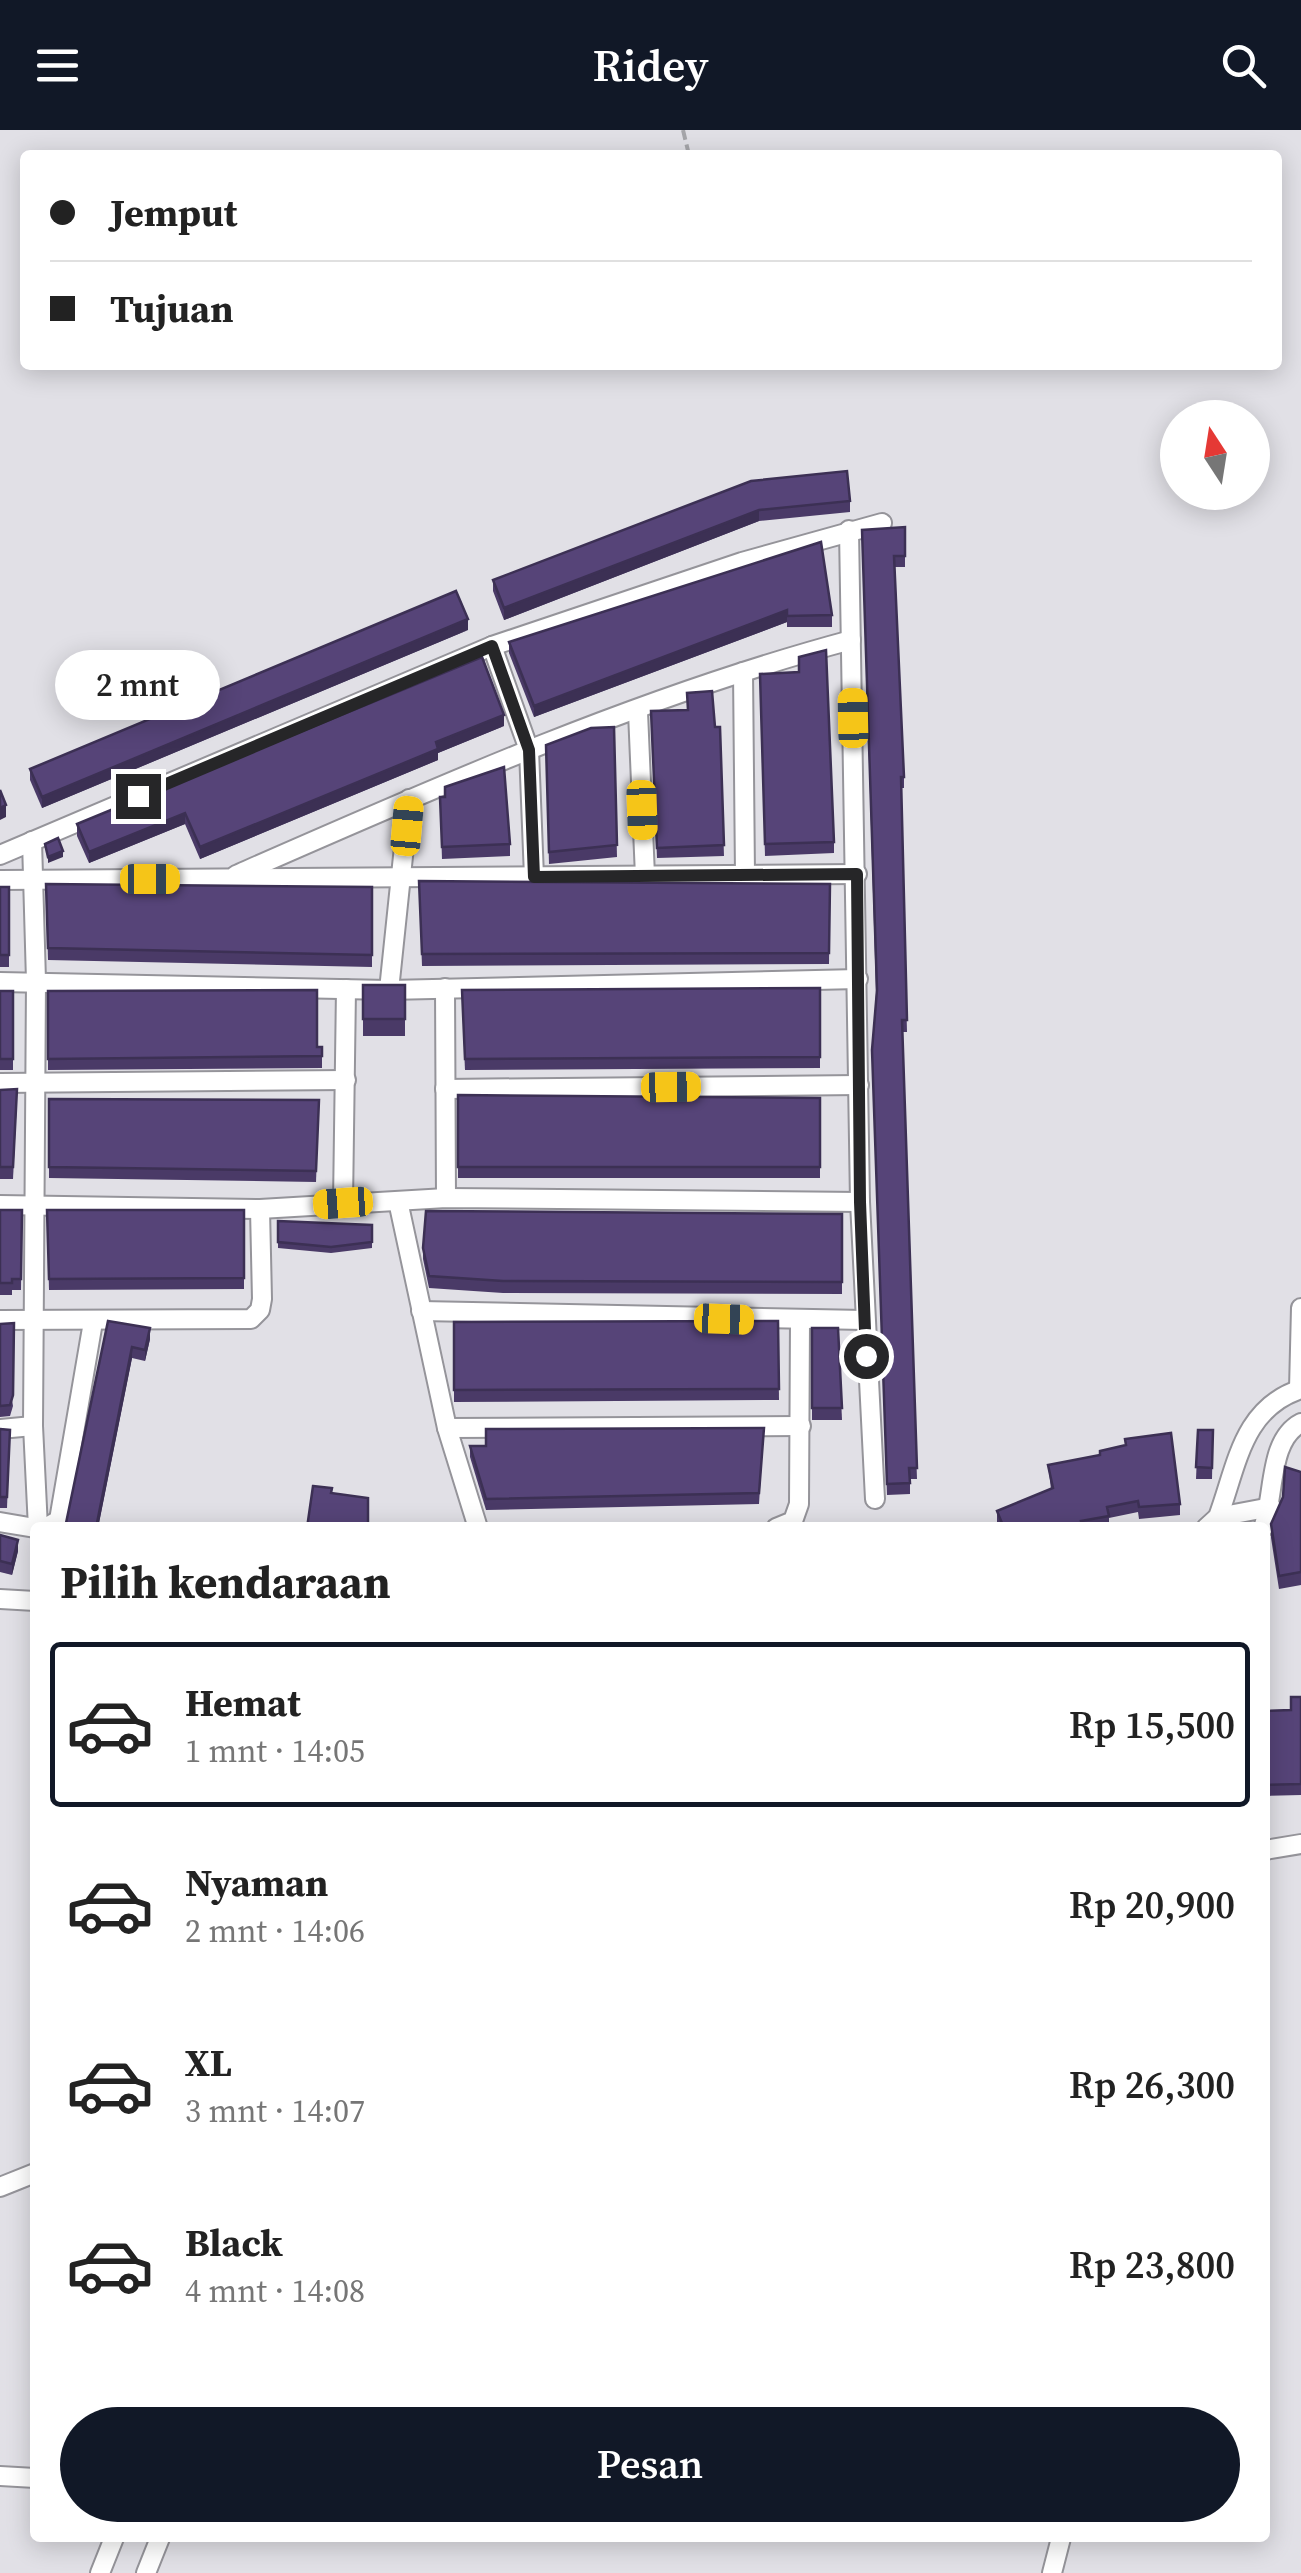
<!DOCTYPE html>
<html lang="id">
<meta charset="utf-8">
<style>
:root{--surface:#fff;--page:#f2f2f2;--text:#222;--muted:#767676;--line:#e0e0e0;--accent:#111827}
body{margin:0;font-family:"Source Serif 4",serif;background:var(--page);color:var(--text);height:100vh;display:flex;flex-direction:column;font-size:38px;white-space:nowrap}
*{box-sizing:border-box;margin:0}
p{font-size:32px;color:var(--muted)}
.icon{flex:none;width:55px;height:55px;fill:none;stroke:currentColor;stroke-width:2;stroke-linecap:round;stroke-linejoin:round}
.map{position:relative;flex:1;overflow:hidden}
.side{position:absolute;left:30px;top:1392px;width:1240px;height:1020px;display:flex;flex-direction:column;background:var(--surface);border-radius:10px;box-shadow:0 5px 25px #0003}
.side>*{flex:none}
.guide{position:absolute;left:20px;top:20px;width:1262px;height:220px;border-radius:10px;box-shadow:0 5px 25px #0003;display:grid;align-content:center;height:220px;padding:0 30px;background:var(--surface)}
.needle{width:65px;rotate:348deg}
.controls{position:absolute;left:1160px;top:270px;display:grid;gap:20px}
.controls a{display:grid;place-items:center;width:110px;height:110px;border-radius:50%;background:var(--surface);box-shadow:0 5px 25px #0003;font-size:50px}
.end{position:absolute;width:45px;height:45px;margin:-22px;border:12px solid #262628;background:#fff;box-shadow:0 0 0 5px #fff}
.from{border-radius:50%}
.bubble{position:absolute;height:70px;border-radius:35px;background:var(--surface);box-shadow:0 5px 25px #0003;font-size:32px;font-weight:600;line-height:70px;text-align:center}
.car{position:absolute;width:30px;height:60px;margin:-30px -15px;border-radius:12px;box-shadow:0 0 8px 2px #0007;background:linear-gradient(#f5c518 24%,#345 0 40%,#f5c518 0 76%,#345 0 86%,#f5c518 0)}
.guide b{display:flex;align-items:center;gap:35px;height:95px;font-size:38px}
.guide b+b{border-top:2px solid var(--line)}
.guide i{width:25px;height:25px;background:var(--text)}
ul{padding:0;list-style:none}
li{display:flex;align-items:center;gap:30px;height:165px;margin:0 20px 15px;padding:0 10px;border:5px solid transparent;border-radius:10px}
li div{flex:1}
li b{display:block;font-size:38px}
li em{font-style:normal;font-weight:600}
li.selected{border-color:var(--accent)}
li>.icon{width:90px;height:90px;stroke-width:1.5}
h2{padding:0 30px;font-size:45px;line-height:120px}
.action{display:flex;gap:20px;margin-top:auto;padding:20px 30px}
.action a{flex:1;height:115px;border-radius:60px;background:var(--accent);color:#fff;font-size:40px;font-weight:600;line-height:115px;text-align:center}
header{display:flex;justify-content:space-between;align-items:center;height:130px;padding:0 30px;background:var(--accent);color:#fff;font-size:45px;font-weight:600}
.map>svg:first-child{display:block}
</style>
<header><svg class="icon" aria-label="menu" viewBox="0 0 24 24"><path d="M4 6h16M4 12h16M4 18h16"/></svg>Ridey<svg class="icon" aria-label="search" viewBox="0 0 24 24"><circle cx="10" cy="10" r="6"/><path d="M15 15l6 6"/></svg></header>
<div class="map">
<svg width="1301" height="2443" viewBox="0 0 1301 2443">
<rect width="100%" height="100%" fill="#e1e0e6"/>
<g fill="none" stroke-linecap="round" stroke-linejoin="round">
<g stroke="#95949a" stroke-width="22">
<g id="minor">
<polyline points="849,400 860,1072 875,1369"/>
<polyline points="492,516 529,620 534,747"/>
<polyline points="743,542 745,745"/>
<polyline points="638,582 645,746"/>
<polyline points="32,711 36,851 33,1296 38,1398"/>
<polyline points="0,725 492,516 742,432 882,393"/>
<path d="M 236,745 C 436,657 639,567 851,510"/>
<polyline points="0,750 857,744"/>
<polyline points="0,852 389,860 858,849"/>
<polyline points="445,858 446,1068"/>
<polyline points="389,860 409,669"/>
<polyline points="0,953 346,950"/>
<polyline points="445,959 859,955"/>
<polyline points="398,1071 447,1298 478,1398"/>
<polyline points="343,1073 346,859"/>
<polyline points="0,1075 260,1079 446,1068 860,1072"/>
<polyline points="421,1181 864,1190"/>
<polyline points="0,1190 251,1189 260,1180 262,1169 260,1079"/>
<polyline points="1299,1259 1301,1178"/>
<polyline points="447,1298 801,1296"/>
<polyline points="0,1299 33,1296"/>
<polyline points="1218,1387 1271,1377"/>
<polyline points="0,1392 35,1398"/>
<polyline points="45,1398 59,1390 93,1192"/>
<polyline points="776,1398 793,1391 799,1374 800,1191"/>
<path d="M 1206,1398 L 1218,1387 C 1237,1336 1242,1278 1301,1259"/>
<path d="M 1263,1398 C 1275,1366 1268,1310 1301,1293"/>
<polyline points="0,1469 35,1471"/>
<polyline points="1265,1720 1301,1714"/>
<polyline points="0,2057 35,2043"/>
<polyline points="0,2346 35,2348"/>
<polyline points="100,2443 114,2408"/>
<polyline points="146,2443 160,2408"/>
<polyline points="1052,2443 1061,2408"/>
</g>
</g>
<polyline stroke="#a6a6aa" stroke-width="4" stroke-dasharray="10 5" stroke-linecap="butt" points="683,0 689,25"/>
<use href="#minor" stroke="#fff" stroke-width="18"/>
</g>
<g fill="#4a3a67">
<polygon points="751,351 850,371 850,382 759,391 504,490 493,461 493,450"/>
<polygon points="905,397 905,437 895,437 904,647 904,658 901,658 907,902 902,902 917,1349 910,1349 910,1364 887,1365 872,931 876,863 862,400"/>
<polygon points="821,412 832,485 832,497 787,497 787,492 534,587 509,523 509,512"/>
<polygon points="468,500 42,678 30,650 30,639"/>
<polygon points="760,544 834,712 834,723 765,726"/>
<polygon points="651,581 715,597 720,597 724,726 657,728"/>
<polygon points="504,596 438,623 438,630 200,729 185,694 89,733 77,706 77,694"/>
<polygon points="614,597 617,727 549,734 546,615"/>
<polygon points="440,667 510,714 510,726 442,729"/>
<polygon points="419,751 830,754 829,834 422,836"/>
<polygon points="46,754 372,757 372,837 48,830"/>
<rect x="0" y="757" width="9" height="80"/>
<rect x="363" y="855" width="42" height="51"/>
<polygon points="820,858 820,938 465,940 462,871"/>
<rect x="0" y="861" width="13" height="79"/>
<polygon points="48,861 322,917 322,938 48,940"/>
<polygon points="0,960 17,971 13,1049 0,1049"/>
<polygon points="458,965 820,968 820,1048 458,1048"/>
<polygon points="49,969 319,970 316,1052 49,1048"/>
<polygon points="0,1080 22,1080 21,1160 12,1160 12,1165 0,1165"/>
<polygon points="47,1080 244,1080 244,1159 49,1160"/>
<polygon points="842,1084 842,1164 503,1163 429,1158 423,1129 423,1118"/>
<polygon points="278,1091 372,1095 372,1118 331,1123 278,1118"/>
<polygon points="108,1191 150,1209 145,1231 132,1228 98,1398 65,1398"/>
<polygon points="778,1191 779,1270 454,1272 454,1192"/>
<polygon points="0,1194 13,1276 10,1286 0,1287"/>
<polygon points="812,1198 838,1198 842,1290 812,1290"/>
<polygon points="764,1298 759,1374 486,1380 470,1327 470,1316"/>
<polygon points="0,1299 10,1300 7,1378 0,1378"/>
<polygon points="1198,1300 1213,1300 1212,1349 1196,1349"/>
<polygon points="1125,1309 1180,1374 1180,1385 1139,1389 1138,1382 1109,1388 1109,1397 999,1398 997,1392 997,1381 1051,1359 1048,1335 1100,1325 1125,1316"/>
<polygon points="1301,1342 1301,1455 1279,1459 1271,1408 1271,1394 1283,1367"/>
<polygon points="0,1405 18,1421 12,1445 0,1442"/>
<polygon points="1301,1567 1301,1665 1265,1666 1265,1581 1291,1580"/>
</g>
<g fill="#3c3054">
<polygon points="759,380 759,391 504,490 504,478"/>
<polygon points="787,480 787,492 534,587 534,576"/>
<polygon points="468,489 468,500 42,678 42,667"/>
<polygon points="504,585 504,596 438,623 438,630 200,729 200,717 436,612"/>
<polygon points="6,675 6,687 0,690 0,678"/>
<polygon points="185,683 185,694 89,733 89,722"/>
<polygon points="63,721 63,727 48,733 48,727"/>
<polygon points="150,1198 150,1209 145,1231 145,1220"/>
<polygon points="132,1217 132,1228 98,1398 96,1398"/>
<polygon points="18,1410 18,1421 12,1445 12,1434"/>
</g>
<g fill="#564478" stroke="#3c3054" stroke-width="2.5">
<polygon points="847,341 850,371 759,380 504,478 493,450 751,351"/>
<polygon points="905,397 905,426 894,426 904,647 901,647 907,890 902,890 917,1338 909,1338 910,1353 887,1354 872,920 877,860 862,400"/>
<polygon points="821,412 832,485 787,486 787,480 534,576 509,512"/>
<polygon points="456,461 468,489 42,667 30,639"/>
<polygon points="826,520 834,712 765,714 760,544 799,542 799,527"/>
<polygon points="482,527 504,585 436,612 438,619 200,717 185,683 89,722 77,694"/>
<polygon points="712,561 715,597 720,597 724,715 657,718 651,581 688,580 687,563"/>
<polygon points="614,597 617,715 549,722 546,615 591,598"/>
<polygon points="504,637 510,714 442,717 440,667 445,667 445,657"/>
<polygon points="0,660 6,675 0,678"/>
<polygon points="58,708 63,721 48,727 45,714"/>
<polygon points="419,751 830,754 829,823 422,824"/>
<polygon points="46,754 372,757 372,825 48,818"/>
<rect x="0" y="757" width="9" height="68"/>
<rect x="363" y="855" width="42" height="34"/>
<polygon points="820,858 820,927 465,929 462,860"/>
<polygon points="317,860 317,917 322,917 322,926 48,929 48,861"/>
<rect x="0" y="861" width="13" height="68"/>
<polygon points="17,959 13,1037 0,1037 0,960"/>
<polygon points="458,965 820,968 820,1037 458,1037"/>
<polygon points="49,969 319,970 316,1041 49,1037"/>
<polygon points="0,1080 22,1080 21,1149 12,1149 12,1153 0,1153"/>
<polygon points="47,1080 244,1080 244,1148 49,1149"/>
<polygon points="426,1081 842,1084 842,1152 503,1151 429,1146 423,1118"/>
<polygon points="278,1091 372,1095 372,1112 331,1117 278,1112"/>
<polygon points="108,1191 150,1198 145,1220 132,1217 96,1398 65,1398"/>
<polygon points="778,1191 779,1259 454,1260 454,1192"/>
<polygon points="14,1193 13,1265 10,1275 0,1276 0,1194"/>
<polygon points="812,1198 838,1198 842,1278 812,1278"/>
<polygon points="764,1298 759,1363 486,1369 470,1316 486,1316 486,1299"/>
<polygon points="0,1299 10,1300 7,1367 0,1367"/>
<polygon points="1198,1300 1213,1300 1212,1338 1196,1337"/>
<polygon points="1171,1303 1180,1374 1139,1377 1138,1371 1107,1377 1109,1386 1081,1391 1083,1398 1004,1398 997,1381 1053,1358 1048,1335 1100,1325 1100,1321 1126,1315 1125,1309"/>
<polygon points="1285,1337 1301,1342 1301,1442 1279,1446 1271,1394 1283,1367"/>
<polygon points="313,1356 332,1358 331,1363 368,1368 368,1398 307,1398"/>
<polygon points="0,1405 18,1410 12,1434 0,1431"/>
<polygon points="1291,1567 1301,1567 1301,1654 1265,1655 1265,1581 1291,1580"/>
</g>
<g fill="none" stroke-linecap="round" stroke-linejoin="round">
<polyline stroke="#262628" stroke-width="12" points="138,666 492,516 529,620 534,747 857,744 860,1072 866,1226"/>
</g>
</svg>
<div class="controls">
<a><svg class="needle" viewBox="-14 -14 28 28"><path d="M0-13l5 13h-10z" fill="#e53935"/><path d="M0 13l5-13h-10z" fill="#767676"/></svg></a>
</div>
<i class="end from" style="left:866px;top:1226px"></i>
<i class="end" style="left:138px;top:666px"></i>
<div class="bubble" style="left:55px;top:520px;width:165px">2 mnt</div>
<i class="car" style="left:853px;top:588px;rotate:359deg"></i>
<i class="car" style="left:642px;top:680px;rotate:178deg"></i>
<i class="car" style="left:407px;top:696px;rotate:5deg"></i>
<i class="car" style="left:150px;top:749px;rotate:90deg"></i>
<i class="car" style="left:671px;top:957px;rotate:89deg"></i>
<i class="car" style="left:343px;top:1073px;rotate:266deg"></i>
<i class="car" style="left:724px;top:1189px;rotate:92deg"></i>
<div class="guide">
<b><i class="from"></i>Jemput</b>
<b><i></i>Tujuan</b>
</div>
<section class="side">
<h2>Pilih kendaraan</h2>
<ul>
<li class="selected"><svg class="icon" aria-label="car" viewBox="0 0 24 24"><path d="M5 17H2v-5l4-1 3-4h7l3 4 3 1v5h-3M9 17h6M6 11h13"/><circle cx="7" cy="17" r="2"/><circle cx="17" cy="17" r="2"/></svg><div><b>Hemat</b><p>1 mnt · 14:05</p></div><em>Rp 15,500</em></li>
<li><svg class="icon" aria-label="car" viewBox="0 0 24 24"><path d="M5 17H2v-5l4-1 3-4h7l3 4 3 1v5h-3M9 17h6M6 11h13"/><circle cx="7" cy="17" r="2"/><circle cx="17" cy="17" r="2"/></svg><div><b>Nyaman</b><p>2 mnt · 14:06</p></div><em>Rp 20,900</em></li>
<li><svg class="icon" aria-label="car" viewBox="0 0 24 24"><path d="M5 17H2v-5l4-1 3-4h7l3 4 3 1v5h-3M9 17h6M6 11h13"/><circle cx="7" cy="17" r="2"/><circle cx="17" cy="17" r="2"/></svg><div><b>XL</b><p>3 mnt · 14:07</p></div><em>Rp 26,300</em></li>
<li><svg class="icon" aria-label="car" viewBox="0 0 24 24"><path d="M5 17H2v-5l4-1 3-4h7l3 4 3 1v5h-3M9 17h6M6 11h13"/><circle cx="7" cy="17" r="2"/><circle cx="17" cy="17" r="2"/></svg><div><b>Black</b><p>4 mnt · 14:08</p></div><em>Rp 23,800</em></li>
</ul>
<div class="action"><a>Pesan</a></div>
</section>
</div>
